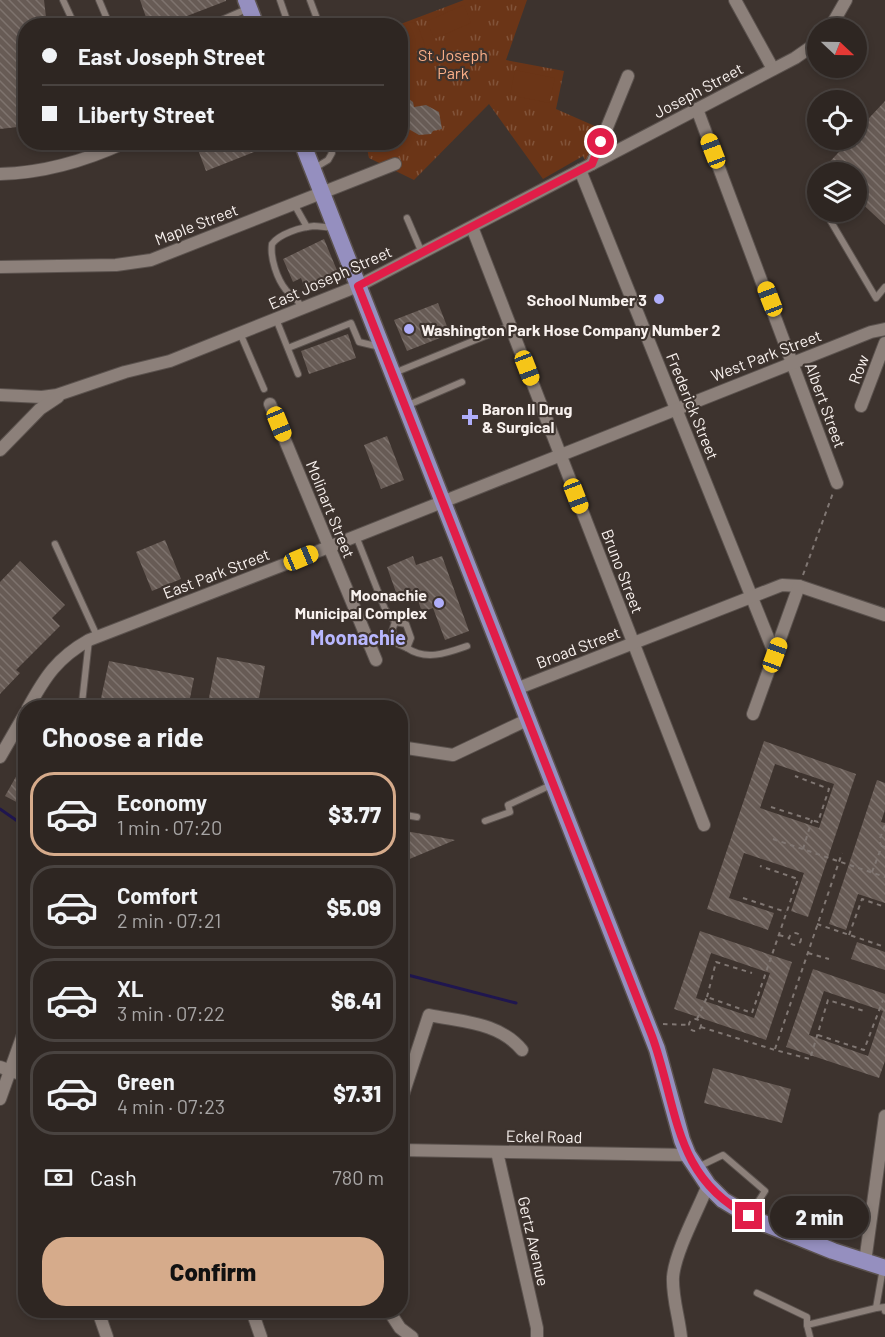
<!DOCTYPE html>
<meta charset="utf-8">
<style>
:root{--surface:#2e2622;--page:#3a322f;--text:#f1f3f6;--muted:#a7a5a5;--line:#494340;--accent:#d6ab8b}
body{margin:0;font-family:Barlow,sans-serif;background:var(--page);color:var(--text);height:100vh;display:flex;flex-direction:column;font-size:22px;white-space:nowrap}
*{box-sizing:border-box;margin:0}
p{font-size:20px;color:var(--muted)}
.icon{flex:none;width:33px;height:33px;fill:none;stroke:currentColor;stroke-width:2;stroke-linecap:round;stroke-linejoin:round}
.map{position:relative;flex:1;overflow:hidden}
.details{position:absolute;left:18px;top:700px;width:390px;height:618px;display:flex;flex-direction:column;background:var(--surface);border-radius:24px;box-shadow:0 3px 9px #0003,0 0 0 2px var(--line)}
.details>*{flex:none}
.top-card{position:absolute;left:18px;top:18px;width:390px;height:132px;border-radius:24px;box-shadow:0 3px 9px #0003,0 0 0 2px var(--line);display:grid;align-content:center;height:132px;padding:0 24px;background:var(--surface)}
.needle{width:39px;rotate:112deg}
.tools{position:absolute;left:807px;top:18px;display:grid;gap:12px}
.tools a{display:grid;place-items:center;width:60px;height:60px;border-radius:50%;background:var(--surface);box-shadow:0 3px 9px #0003,0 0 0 2px var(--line);font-size:30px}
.end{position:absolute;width:27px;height:27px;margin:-14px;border:8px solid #e11d48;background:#fff;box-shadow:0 0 0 3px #fff}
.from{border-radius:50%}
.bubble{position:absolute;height:42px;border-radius:21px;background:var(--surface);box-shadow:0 3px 9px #0003,0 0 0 2px var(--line);font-size:20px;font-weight:800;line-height:42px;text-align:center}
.car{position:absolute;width:18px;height:36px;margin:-18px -9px;border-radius:8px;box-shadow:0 0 4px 2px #0007;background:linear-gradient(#f5c518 24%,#345 0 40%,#f5c518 0 76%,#345 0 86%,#f5c518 0)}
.top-card b{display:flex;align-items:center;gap:21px;height:57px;font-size:22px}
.top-card b+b{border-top:2px solid var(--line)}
.top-card i{width:15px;height:15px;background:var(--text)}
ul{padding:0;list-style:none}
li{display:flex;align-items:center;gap:18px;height:84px;margin:0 12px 9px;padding:0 12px;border:3px solid var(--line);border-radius:24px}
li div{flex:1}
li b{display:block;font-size:22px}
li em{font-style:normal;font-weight:800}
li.selected{border-color:var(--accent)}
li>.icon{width:54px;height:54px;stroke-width:1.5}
h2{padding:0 24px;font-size:27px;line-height:72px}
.pay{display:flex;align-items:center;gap:15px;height:66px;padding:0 24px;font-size:22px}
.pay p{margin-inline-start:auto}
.action{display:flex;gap:12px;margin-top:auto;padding:12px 24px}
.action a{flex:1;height:69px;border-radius:24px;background:var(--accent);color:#111;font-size:24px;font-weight:800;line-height:69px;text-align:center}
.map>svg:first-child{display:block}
</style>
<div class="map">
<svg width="885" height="1337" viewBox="0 0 885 1337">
<defs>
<pattern id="park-tufts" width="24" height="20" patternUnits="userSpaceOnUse" patternTransform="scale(1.5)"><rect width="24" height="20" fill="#6b3517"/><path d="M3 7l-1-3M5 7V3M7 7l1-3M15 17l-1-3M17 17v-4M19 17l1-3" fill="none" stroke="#815339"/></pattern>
<pattern id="building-back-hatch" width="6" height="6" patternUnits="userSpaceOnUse" patternTransform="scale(1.5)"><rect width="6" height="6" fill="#675b55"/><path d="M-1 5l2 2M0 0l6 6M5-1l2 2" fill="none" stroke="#7e736e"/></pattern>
</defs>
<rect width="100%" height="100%" fill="#3d332e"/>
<polygon fill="url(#park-tufts)" points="464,0 527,0 506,60 564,71 556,109 597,127 588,166 583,156 543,179 489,104 414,180 369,158 366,143 400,142 400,26 398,25"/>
<g fill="#6b3517">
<polygon points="464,5 471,23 434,39 427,21"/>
<polygon points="412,22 417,24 425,45 424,48 401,58 401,26"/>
<polygon points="515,70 555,78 549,103 510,95"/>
</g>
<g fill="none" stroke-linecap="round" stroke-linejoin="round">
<g stroke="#1f164f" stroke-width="3">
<polyline points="0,809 26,827"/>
<polyline points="400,973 516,1003"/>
</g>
</g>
<g fill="url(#building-back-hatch)" fill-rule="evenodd">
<polygon points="0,0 44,0 47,26 26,26 26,126 0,129"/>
<polygon points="140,0 226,0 226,1 161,26 149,26"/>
<polygon points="409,99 413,102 414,107 426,105 439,112 442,129 433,131 431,134 419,135 400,124 400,101"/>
<polygon points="885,101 885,225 856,198 856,172 829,172 824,168 850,140 856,140 856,132"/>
<polygon points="209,142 277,142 277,143 206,171 197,147"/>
<polygon points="324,239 341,280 321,289 318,283 305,289 301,278 293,282 283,259"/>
<polygon points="438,303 450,334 407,351 394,320"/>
<polygon points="348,334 356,358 309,374 301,351"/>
<polygon points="387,436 404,480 381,489 364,445"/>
<polygon points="165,540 181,579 152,591 136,552"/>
<polygon points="413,556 416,565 442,556 469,631 445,640 433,608 422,612 415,592 398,598 387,567"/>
<polygon points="20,561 65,605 52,618 60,626 16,670 20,673 0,694 0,582"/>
<polygon points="217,657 265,666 257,708 207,708"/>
<polygon points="109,661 194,678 188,708 99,708"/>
<path d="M 764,741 L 856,774 L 808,917 L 791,911 L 804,873 L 744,853 L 729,898 L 774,913 L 768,930 L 707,909 ZM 775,764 L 834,784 L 819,828 L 760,808 Z"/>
<polygon points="26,759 26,807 5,796"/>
<polygon points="877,780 885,783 885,810 881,822 885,823 885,903 858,894 846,930 829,924"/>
<polygon points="400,830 455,840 400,863"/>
<path d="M 700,931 L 792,962 L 766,1040 L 674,1009 ZM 711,953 L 770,973 L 754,1018 L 696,998 Z"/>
<polygon points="857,942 885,952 885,970 851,959"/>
<path d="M 813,969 L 885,994 L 885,1061 L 879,1078 L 786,1047 ZM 824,991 L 883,1011 L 868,1056 L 809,1035 Z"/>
<polygon points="713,1068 791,1089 782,1123 704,1103"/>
</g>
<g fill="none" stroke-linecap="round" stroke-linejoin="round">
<g stroke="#5b524e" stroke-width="8">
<g id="service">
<polyline points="63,0 75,26"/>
<polyline points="99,0 110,26"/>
<polyline points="280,0 289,26"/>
<polyline points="310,0 319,24 316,26"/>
<polyline points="208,26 249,8"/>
<polyline points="313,169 328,160 332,153 328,142"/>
<polyline points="294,204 307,227"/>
<polyline points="407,218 422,253"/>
<polyline points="830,220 876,298 885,287"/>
<path d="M 302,308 C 298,299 293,297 286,290 C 277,279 270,258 272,244 C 279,234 301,227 314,226 C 321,226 327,228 334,227"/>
<polyline points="276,319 298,374"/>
<polyline points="240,333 264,389"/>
<polyline points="288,348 351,323 359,342 380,347"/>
<polyline points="394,373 510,326"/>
<polyline points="406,406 462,382"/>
<polyline points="356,536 385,609 395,622 406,624 411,638 407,648 398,644 392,631 395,622"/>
<polyline points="55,544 97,636"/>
<path d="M 407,648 C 426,661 447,653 467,646"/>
<polyline points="82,703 89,640"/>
<polyline points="400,814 417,817"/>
<polyline points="485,821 510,812 508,805 551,785"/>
<polyline points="698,1167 723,1155 765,1191 749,1216"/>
<polyline points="757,1293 807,1317 807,1325"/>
<polyline points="876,1308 883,1268"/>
<polyline points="810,1337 807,1325 876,1308 885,1307 885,1311"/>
</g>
</g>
<g stroke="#5b524e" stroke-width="14">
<g id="minor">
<polyline points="735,0 773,69"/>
<polyline points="830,28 846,0"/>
<polyline points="697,109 837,483"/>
<polyline points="592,164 628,76"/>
<polyline points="580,170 775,655"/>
<path d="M 0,174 C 45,173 85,161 126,142"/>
<polyline points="472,227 704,825"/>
<polyline points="0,267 116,265 151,260 395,164"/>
<polyline points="0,395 42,397 57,395 125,372 170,361 358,286 795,58 818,42"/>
<polyline points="270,404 376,660"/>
<polyline points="861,406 885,343"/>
<polyline points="0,450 40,409 58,397"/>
<polyline points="516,689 782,585 799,586 885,615"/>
<path d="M 28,708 C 45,677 57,658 89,640 L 301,558 L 871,332 L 885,329"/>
<polyline points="753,714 799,586"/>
<polyline points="400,747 453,755 529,719"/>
<polyline points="0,757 26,712"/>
<polyline points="0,1067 26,1076"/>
<polyline points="0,1099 26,1026"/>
<path d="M 400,1104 L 429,1015 C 462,1022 499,1022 522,1050"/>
<polyline points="400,1150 688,1155"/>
<polyline points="497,1152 537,1328 537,1337"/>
<polyline points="865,1262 885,1116"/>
<polyline points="98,1311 107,1337"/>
<polyline points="252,1311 261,1337"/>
<polyline points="389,1311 400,1328 412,1337"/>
<path d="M 681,1337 C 679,1317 672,1297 673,1277 C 675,1252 698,1210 708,1185"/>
</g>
</g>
<g stroke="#5b524e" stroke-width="19">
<g id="primary">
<polyline points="246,0 256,26"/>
<polyline points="302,142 639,1003 657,1049 682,1140 688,1155 708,1185 723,1200 756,1220 833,1251 885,1268"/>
</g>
</g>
<g stroke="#807773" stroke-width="2" stroke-dasharray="4.5 4.5" stroke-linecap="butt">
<polyline points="803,575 833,493"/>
<polyline points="771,807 818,822 829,789 795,776"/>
<polyline points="773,839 885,877"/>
<polyline points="882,846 879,841 885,825"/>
<polyline points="803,849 812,820"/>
<polyline points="872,872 882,846 885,847"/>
<polyline points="743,898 786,912"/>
<polyline points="817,924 885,947"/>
<circle cx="795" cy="939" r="6"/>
<polyline points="779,935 789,938"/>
<polyline points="849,935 862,899 885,907"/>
<polyline points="808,953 829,959"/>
<polyline points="707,997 716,962 752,973"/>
<circle cx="695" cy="1025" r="6"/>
<polyline points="697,1019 707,997 752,1013 798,879 760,866"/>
<polyline points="663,1024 689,1025"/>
<polyline points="701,1027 775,1050 810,1059 828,1000 864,1011"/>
<polyline points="818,1035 864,1050 883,1000"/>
<polyline points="775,1049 842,853"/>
</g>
<use href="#service" stroke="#8c807a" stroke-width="6"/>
<use href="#minor" stroke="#8c807a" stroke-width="12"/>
<use href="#primary" stroke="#958fbf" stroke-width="16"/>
</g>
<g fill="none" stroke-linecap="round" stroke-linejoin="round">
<path stroke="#e11d48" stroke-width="8" d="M 601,142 L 592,164 L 588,166 L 358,286 L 652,1036 C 678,1107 673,1177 749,1216"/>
</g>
<g fill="#afaefa" stroke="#3d332e" stroke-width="2">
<circle cx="659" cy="299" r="6"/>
<circle cx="409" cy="329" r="6"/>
<path d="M467 408h6v6h6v6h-6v6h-6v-6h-6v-6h6z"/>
<circle cx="439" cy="603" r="6"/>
</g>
<g text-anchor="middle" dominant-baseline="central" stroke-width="4.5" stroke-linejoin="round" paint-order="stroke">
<g font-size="16" fill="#fbaf88" stroke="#3d332e">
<text x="453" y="54">St Joseph<tspan x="453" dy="18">Park</tspan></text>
</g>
<g font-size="16" fill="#f8f1ee" stroke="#3d332e">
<text transform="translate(698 90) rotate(-28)">Joseph Street</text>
<text transform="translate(196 224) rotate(-21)">Maple Street</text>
<text transform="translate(330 277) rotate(-24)">East Joseph Street</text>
<text transform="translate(766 355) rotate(-21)">West Park Street</text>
<text transform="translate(858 369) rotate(-69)">Row</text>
<text transform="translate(826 405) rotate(70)">Albert Street</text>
<text transform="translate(693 406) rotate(68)">Frederick Street</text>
<text transform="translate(331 509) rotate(68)">Molinart Street</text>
<text transform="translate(623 571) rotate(69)">Bruno Street</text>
<text transform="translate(216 573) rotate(-21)">East Park Street</text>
<text transform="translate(578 647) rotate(-21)">Broad Street</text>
<text transform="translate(544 1136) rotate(1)">Eckel Road</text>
<text transform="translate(534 1241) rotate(77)">Gertz Avenue</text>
</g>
<g font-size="16" font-weight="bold" fill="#f8f1ee" stroke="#3d332e" text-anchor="end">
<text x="647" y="299">School Number 3</text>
<text x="421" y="329" text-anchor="start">Washington Park Hose Company Number 2</text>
<text x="482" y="408" text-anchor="start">Baron II Drug<tspan x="482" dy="18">&amp; Surgical</tspan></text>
<text x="427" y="594">Moonachie<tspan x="427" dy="18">Municipal Complex</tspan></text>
</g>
<g font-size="20" font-weight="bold" fill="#b8b7fe" stroke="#3d332e">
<text x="358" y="637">Moonachie</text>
</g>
</g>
</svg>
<div class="tools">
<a><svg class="needle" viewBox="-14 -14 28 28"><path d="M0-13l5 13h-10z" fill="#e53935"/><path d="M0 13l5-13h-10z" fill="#a7a5a5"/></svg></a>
<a><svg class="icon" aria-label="locate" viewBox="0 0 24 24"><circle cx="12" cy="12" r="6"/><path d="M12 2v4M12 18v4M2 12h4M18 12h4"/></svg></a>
<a><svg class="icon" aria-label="layers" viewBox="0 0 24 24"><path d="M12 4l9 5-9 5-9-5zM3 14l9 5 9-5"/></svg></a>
</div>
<i class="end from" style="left:601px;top:142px"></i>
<i class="end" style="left:749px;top:1216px"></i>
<div class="bubble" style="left:770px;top:1196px;width:99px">2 min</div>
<i class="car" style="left:713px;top:151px;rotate:339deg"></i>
<i class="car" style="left:770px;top:299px;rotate:339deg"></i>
<i class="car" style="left:527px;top:368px;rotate:159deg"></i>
<i class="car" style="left:279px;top:424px;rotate:158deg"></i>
<i class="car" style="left:576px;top:496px;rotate:159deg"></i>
<i class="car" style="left:301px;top:558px;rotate:67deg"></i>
<i class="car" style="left:775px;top:655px;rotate:20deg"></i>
<div class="top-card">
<b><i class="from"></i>East Joseph Street</b>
<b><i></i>Liberty Street</b>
</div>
<section class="details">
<h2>Choose a ride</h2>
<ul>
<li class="selected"><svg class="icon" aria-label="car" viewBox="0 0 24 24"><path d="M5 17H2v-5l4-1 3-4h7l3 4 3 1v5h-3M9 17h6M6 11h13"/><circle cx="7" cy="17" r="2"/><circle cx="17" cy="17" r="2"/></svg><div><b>Economy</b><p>1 min · 07:20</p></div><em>$3.77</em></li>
<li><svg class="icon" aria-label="car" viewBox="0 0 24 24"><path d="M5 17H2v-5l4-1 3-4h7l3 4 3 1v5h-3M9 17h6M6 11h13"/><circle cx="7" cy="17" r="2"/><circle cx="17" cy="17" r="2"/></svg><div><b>Comfort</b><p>2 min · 07:21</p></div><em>$5.09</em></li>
<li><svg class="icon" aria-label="car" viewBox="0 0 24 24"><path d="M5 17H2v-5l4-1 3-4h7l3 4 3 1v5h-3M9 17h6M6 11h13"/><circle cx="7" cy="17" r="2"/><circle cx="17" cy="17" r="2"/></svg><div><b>XL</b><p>3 min · 07:22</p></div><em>$6.41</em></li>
<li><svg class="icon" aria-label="car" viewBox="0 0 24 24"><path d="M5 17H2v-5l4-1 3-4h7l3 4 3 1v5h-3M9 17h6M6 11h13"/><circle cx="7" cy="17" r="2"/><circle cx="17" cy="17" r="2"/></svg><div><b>Green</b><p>4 min · 07:23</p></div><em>$7.31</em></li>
</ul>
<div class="pay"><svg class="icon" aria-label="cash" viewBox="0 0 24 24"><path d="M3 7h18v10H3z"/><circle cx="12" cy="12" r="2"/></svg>Cash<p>780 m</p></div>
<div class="action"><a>Confirm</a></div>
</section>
</div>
